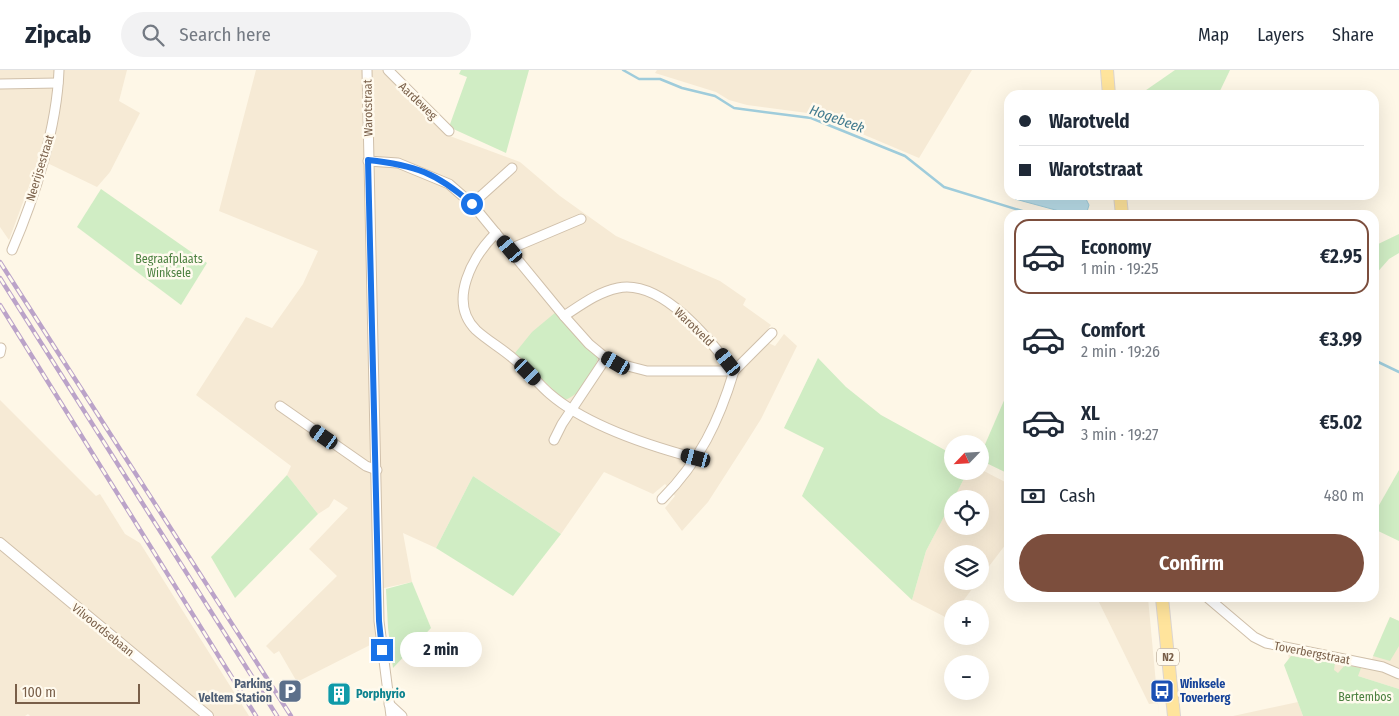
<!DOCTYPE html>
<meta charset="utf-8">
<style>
:root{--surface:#fff;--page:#f2f2f3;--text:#1f2937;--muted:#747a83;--line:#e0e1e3;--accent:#7c4e3d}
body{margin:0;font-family:"Fira Sans Condensed",sans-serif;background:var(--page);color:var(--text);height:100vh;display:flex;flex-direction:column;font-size:19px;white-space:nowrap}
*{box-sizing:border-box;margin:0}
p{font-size:16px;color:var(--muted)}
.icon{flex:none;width:28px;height:28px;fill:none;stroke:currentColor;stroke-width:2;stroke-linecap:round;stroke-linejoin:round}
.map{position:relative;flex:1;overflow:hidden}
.drawer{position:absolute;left:1004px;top:140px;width:375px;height:392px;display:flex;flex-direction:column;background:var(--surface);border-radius:15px;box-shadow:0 5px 20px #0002}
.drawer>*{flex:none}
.top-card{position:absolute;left:1004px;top:20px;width:375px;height:110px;border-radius:15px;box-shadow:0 5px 20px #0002;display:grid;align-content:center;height:110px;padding:0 15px;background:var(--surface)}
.needle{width:32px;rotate:245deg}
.buttons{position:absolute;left:944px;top:365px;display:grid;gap:10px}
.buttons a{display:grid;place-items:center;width:45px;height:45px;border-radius:50%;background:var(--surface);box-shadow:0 5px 20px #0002;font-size:25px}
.scale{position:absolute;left:15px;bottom:12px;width:125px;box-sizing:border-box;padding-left:5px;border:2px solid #795f49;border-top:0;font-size:14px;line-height:18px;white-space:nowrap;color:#795f49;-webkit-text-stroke:4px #fffaee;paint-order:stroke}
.end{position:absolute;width:22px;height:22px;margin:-11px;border:6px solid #1a73e8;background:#fff;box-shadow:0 0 0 2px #fff}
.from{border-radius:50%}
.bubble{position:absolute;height:35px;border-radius:18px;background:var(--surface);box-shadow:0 5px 20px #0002;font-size:16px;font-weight:700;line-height:35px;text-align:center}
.car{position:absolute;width:15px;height:30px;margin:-15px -8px;border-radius:6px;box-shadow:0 0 4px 1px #0007;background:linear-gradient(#222 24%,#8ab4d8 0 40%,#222 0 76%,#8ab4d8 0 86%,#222 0)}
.top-card b{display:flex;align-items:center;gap:18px;height:48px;font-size:19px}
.top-card b+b{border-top:1px solid var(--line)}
.top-card i{width:12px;height:12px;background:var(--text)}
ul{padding:9px 0 0;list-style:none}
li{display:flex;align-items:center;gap:15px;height:75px;margin:0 10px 8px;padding:0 5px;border:2px solid transparent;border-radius:15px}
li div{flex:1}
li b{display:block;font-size:19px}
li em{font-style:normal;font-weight:700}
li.selected{border-color:var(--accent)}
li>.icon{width:45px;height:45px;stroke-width:1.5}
.pay{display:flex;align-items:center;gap:12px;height:55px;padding:0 15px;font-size:19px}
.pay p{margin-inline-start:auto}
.cta{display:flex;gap:10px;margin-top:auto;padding:10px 15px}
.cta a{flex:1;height:58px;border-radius:30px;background:var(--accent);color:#fff;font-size:20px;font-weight:700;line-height:58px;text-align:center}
header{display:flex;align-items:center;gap:30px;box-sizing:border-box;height:70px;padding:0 25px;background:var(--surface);border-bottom:1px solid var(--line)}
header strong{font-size:24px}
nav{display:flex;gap:28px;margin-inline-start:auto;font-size:18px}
.search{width:350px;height:45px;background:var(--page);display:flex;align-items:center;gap:12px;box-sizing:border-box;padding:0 18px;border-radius:28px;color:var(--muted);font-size:19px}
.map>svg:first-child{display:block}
</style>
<header>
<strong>Zipcab</strong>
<div class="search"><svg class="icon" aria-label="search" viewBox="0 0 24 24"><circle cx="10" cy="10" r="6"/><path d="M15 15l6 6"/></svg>Search here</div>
<nav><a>Map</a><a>Layers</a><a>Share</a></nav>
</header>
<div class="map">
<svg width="1399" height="646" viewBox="0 0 1399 646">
<rect width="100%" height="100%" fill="#fef7e7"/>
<g fill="#f6ead5">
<polygon points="0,0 127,0 119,31 140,43 110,102 97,117 39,89 9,170 0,157"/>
<polygon points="256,0 384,0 447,65 520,92 560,126 616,166 720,211 746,229 743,235 771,255 760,269 775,276 784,264 797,276 761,349 744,376 708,432 682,461 665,438 675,426 665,414 653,424 604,402 561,464 473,406 436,478 403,463 412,512 375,520 376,572 297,612 279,581 274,584 266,576 337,506 309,479 348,438 334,429 329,437 318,444 287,405 291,396 196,325 246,247 272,258 303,214 318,181 219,141"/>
<polygon points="657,0 972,0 919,88 815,44 747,35 729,30 716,22 655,3"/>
<polygon points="0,330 96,426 100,424 125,464 140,473 249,646 30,646 28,644 25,646 0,646"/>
<polygon points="980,399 1009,414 1009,470 980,508 980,484 952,484 952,511 978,511 957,539 952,539 952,545 949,549 912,530 926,481 952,431 952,456 980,456 980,429 953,429 968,401 980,401"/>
<polygon points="1097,528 1148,528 1159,646 1158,633 1149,634"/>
<polygon points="1390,547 1399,551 1399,619 1358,606 1332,639 1289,591 1287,574 1372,589"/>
<polygon points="1298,632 1303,646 1233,646"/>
</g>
<g fill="#d0edc4">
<polygon points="461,0 529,0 506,83 449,57 467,7 459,4"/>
<polygon points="1175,0 1230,0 1218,25 1139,25"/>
<polygon points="101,119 207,193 181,235 77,157"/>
<polygon points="1399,164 1399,183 1389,189 1374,206 1374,176"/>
<path d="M 556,242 L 598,286 C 596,301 579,327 564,330 L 515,283 L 532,262 Z"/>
<polygon points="818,288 846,317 881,345 952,384 952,401 968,401 926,481 912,530 802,426 824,378 784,358"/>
<polygon points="1009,319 1009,404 980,390 980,386"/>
<polygon points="1399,400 1399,471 1374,459 1374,444"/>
<polygon points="287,405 318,444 235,528 211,487"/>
<polygon points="473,406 561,464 513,526 436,478"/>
<polygon points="412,512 431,558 393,598 388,558 386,519"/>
<polygon points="1390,547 1399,551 1399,576 1390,591 1373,586"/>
<polygon points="1291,586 1335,593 1334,600 1338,603 1345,595 1361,598 1358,606 1399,619 1399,646 1303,646 1284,595"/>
</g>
<polygon fill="#b9dde9" stroke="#9fccdb" points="1013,125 1084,125 1089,135 1086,145 1074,145 1015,129"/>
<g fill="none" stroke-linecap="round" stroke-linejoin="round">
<g stroke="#9fccdb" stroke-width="2.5">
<polyline points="623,0 639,9 660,9 682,18 715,26 734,38 811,48 905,86 944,117 1035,145"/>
<polyline points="1374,290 1399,302"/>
</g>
<g stroke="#d0c0ab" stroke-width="11">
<g id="minor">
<polyline points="367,0 379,551 391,646"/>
<polyline points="388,0 449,61"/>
<polyline points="0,14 58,13"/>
<polyline points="368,91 398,93 449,114 472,134 564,246 589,274 606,288 616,293 647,301 734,301 772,263"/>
<polyline points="472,134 512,98"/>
<path d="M 496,163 C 473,186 447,231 476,260 C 488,271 503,279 515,290 C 528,300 538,314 550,324 C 586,355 650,376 695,388"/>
<polyline points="510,179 581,149"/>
<path d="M 12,180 C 35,127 57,57 59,0"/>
<path d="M 564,246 C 581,235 598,222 618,218 C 662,209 710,270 734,301 C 719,351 700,391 662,429"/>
<polyline points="0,283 1,278"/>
<polyline points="280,336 366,396 377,400"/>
<polyline points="554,370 562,354 606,288"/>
<polyline points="1208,528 1254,567 1266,573 1383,597 1399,604"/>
<polyline points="389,634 402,646"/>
</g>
</g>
<g stroke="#d0c0ab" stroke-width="12">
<polyline id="tertiary" points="0,473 208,646"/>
</g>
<g stroke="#dcd5d0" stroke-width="14">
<g id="primary">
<polyline points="1107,0 1109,25"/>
<polyline points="1120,125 1122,145"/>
<polyline points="1162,528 1174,646"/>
</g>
</g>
<use href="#minor" stroke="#fff" stroke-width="9"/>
<use href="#tertiary" stroke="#fff" stroke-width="10"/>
<use href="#primary" stroke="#ffe49c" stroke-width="12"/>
<g stroke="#bba3c9" stroke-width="4.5">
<g id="rail">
<polyline points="0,192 291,646"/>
<polyline points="0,208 277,646"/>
<polyline points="0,235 256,646"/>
</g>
</g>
<use href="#rail" stroke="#fffaee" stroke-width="2.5" stroke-dasharray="8" stroke-linecap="butt"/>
</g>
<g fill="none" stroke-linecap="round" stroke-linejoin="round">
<path stroke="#1a73e8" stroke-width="6" d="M 382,580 L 379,551 L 368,90 C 415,95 437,103 472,134"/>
</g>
<defs>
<g id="parking-square" transform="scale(1.25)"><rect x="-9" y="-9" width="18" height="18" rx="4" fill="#5c6f8a" stroke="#fffaee"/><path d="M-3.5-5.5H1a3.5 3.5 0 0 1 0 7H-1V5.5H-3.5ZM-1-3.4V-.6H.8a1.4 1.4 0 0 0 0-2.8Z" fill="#fff"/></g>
<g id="bus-square" transform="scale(1.25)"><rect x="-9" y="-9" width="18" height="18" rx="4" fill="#1a4fb4" stroke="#fffaee"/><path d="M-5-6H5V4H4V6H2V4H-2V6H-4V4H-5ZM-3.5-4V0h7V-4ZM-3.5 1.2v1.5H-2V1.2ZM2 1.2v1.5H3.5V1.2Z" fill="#fff"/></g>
<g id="building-square" transform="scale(1.25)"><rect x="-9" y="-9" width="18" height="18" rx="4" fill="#0f9aa8" stroke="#fffaee"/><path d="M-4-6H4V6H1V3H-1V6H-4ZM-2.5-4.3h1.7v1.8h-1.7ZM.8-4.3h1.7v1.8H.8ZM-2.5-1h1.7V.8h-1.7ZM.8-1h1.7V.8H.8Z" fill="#fff"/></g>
</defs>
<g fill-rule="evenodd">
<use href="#parking-square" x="290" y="621"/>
<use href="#bus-square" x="1162" y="621"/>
<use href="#building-square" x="339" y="624"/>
</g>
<g text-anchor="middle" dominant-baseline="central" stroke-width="5" stroke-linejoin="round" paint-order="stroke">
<rect fill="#fffaee" stroke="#a18e7a" stroke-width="1" x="1157" y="578.5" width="22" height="17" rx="4"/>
<g font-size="11" font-weight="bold" fill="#795f49">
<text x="1168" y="587">N2</text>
</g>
<g font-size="12" fill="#795f49" stroke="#fffaee">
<text transform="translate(418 31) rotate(44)">Aardeweg</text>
<text transform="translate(368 38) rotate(-91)">Warotstraat</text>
<text transform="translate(40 98) rotate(-73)">Neerijsestraat</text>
<text transform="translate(694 257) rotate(44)">Warotveld</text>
<text transform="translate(103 560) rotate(39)">Vilvoordsebaan</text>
<text transform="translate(1312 583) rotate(11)">Toverbergstraat</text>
</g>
<g font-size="12" fill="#4c8040" stroke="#fffaee">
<text x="169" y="189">Begraafplaats<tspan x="169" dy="14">Winksele</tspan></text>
<text x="1365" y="627">Bertembos</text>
</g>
<g font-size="12" font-weight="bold" fill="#4e5e75" stroke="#fffaee" text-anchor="end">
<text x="272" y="614">Parking<tspan x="272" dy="14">Veltem Station</tspan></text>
</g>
<g font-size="12" font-weight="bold" fill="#164399" stroke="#fffaee" text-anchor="start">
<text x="1180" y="614">Winksele<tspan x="1180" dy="14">Toverberg</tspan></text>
</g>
<g font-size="12" font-weight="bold" fill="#0d838f" stroke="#fffaee" text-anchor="start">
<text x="356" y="624">Porphyrio</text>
</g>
<g font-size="14" font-style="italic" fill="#417a8e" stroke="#fffaee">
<text transform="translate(837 49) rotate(20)">Hogebeek</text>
</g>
</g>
</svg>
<div class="buttons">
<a><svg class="needle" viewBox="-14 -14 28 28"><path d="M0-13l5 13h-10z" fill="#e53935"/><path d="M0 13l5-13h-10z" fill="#747a83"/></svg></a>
<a><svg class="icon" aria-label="locate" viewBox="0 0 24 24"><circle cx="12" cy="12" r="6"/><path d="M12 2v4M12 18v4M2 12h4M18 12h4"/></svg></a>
<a><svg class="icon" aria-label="layers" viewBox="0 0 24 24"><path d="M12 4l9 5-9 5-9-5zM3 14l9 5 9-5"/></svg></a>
<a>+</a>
<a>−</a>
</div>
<div class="scale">100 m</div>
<i class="end from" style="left:472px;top:134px"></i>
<i class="end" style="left:382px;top:580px"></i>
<div class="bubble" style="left:400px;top:562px;width:82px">2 min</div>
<i class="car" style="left:510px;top:179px;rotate:320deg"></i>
<i class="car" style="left:728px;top:292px;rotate:322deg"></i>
<i class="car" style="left:616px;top:293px;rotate:300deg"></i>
<i class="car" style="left:528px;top:302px;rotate:135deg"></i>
<i class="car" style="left:324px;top:367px;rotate:305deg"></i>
<i class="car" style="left:696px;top:388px;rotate:285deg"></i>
<div class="top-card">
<b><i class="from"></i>Warotveld</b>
<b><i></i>Warotstraat</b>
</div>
<section class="drawer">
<ul>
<li class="selected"><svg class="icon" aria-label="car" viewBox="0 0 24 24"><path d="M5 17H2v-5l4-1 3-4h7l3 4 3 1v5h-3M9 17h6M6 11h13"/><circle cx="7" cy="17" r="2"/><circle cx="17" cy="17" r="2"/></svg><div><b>Economy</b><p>1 min · 19:25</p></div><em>€2.95</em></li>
<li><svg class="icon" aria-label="car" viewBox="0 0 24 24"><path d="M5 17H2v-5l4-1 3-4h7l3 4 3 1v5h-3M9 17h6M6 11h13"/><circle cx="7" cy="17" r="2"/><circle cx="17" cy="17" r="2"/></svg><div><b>Comfort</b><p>2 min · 19:26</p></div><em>€3.99</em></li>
<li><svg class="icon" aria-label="car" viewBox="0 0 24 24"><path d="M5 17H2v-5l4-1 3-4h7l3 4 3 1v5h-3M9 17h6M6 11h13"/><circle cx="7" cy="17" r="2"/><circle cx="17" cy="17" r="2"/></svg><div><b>XL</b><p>3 min · 19:27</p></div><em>€5.02</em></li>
</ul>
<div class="pay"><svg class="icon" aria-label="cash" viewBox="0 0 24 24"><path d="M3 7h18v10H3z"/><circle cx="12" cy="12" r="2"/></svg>Cash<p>480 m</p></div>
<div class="cta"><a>Confirm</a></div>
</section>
</div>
